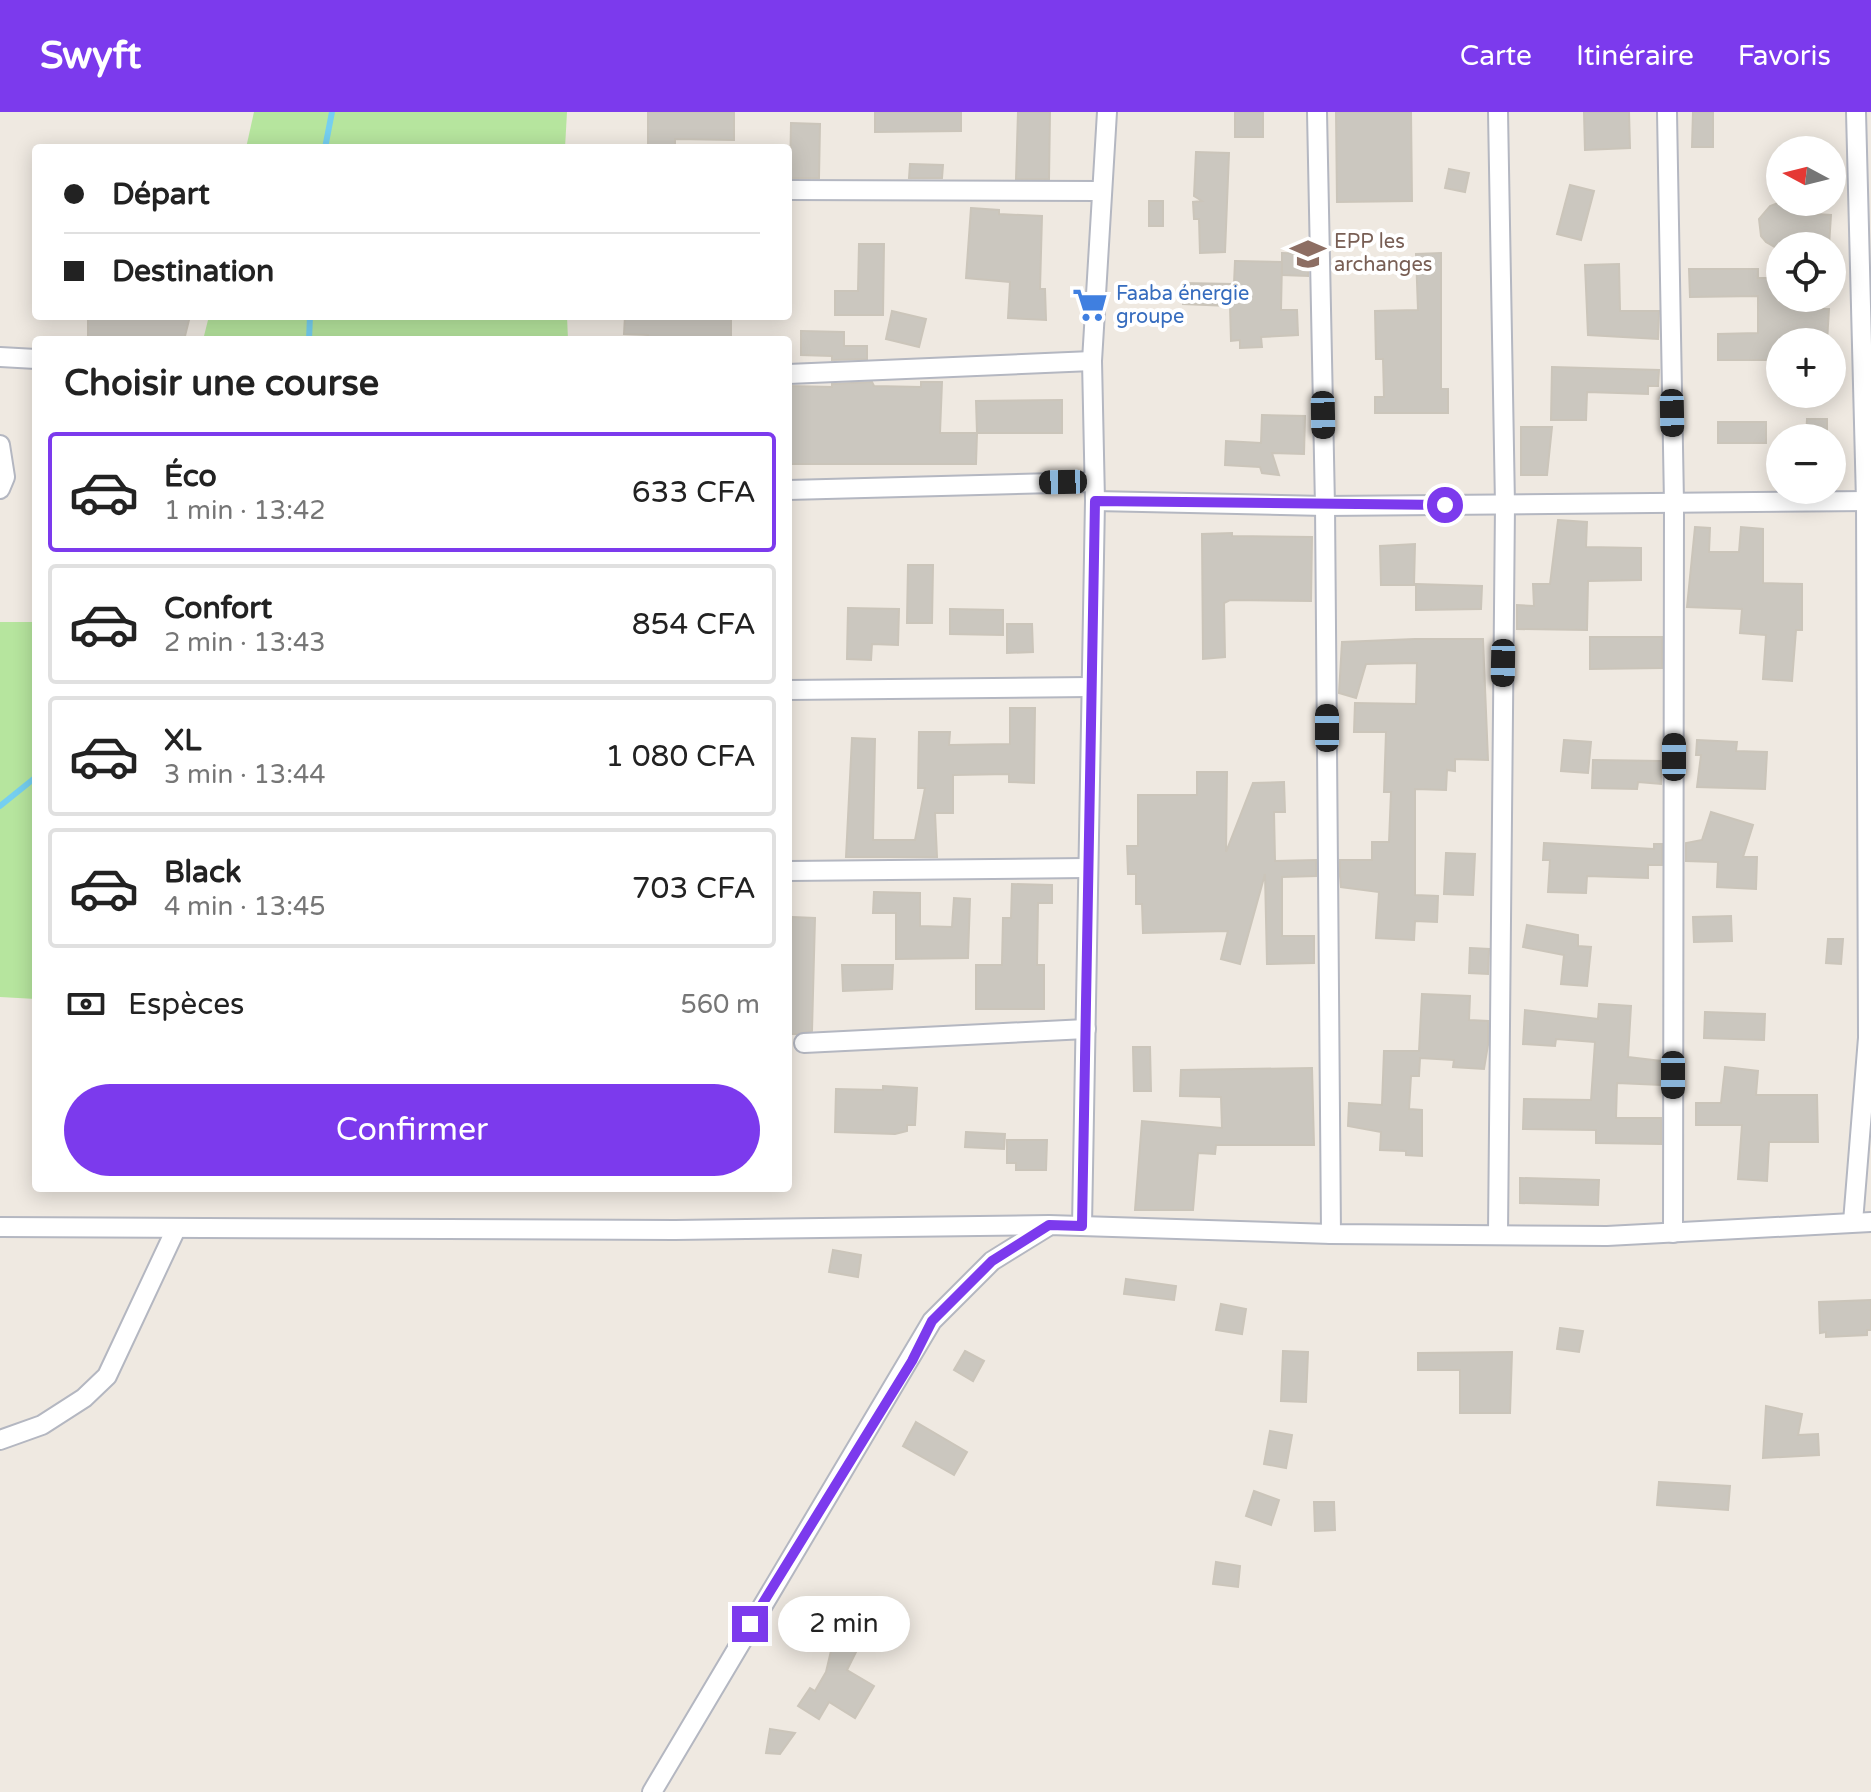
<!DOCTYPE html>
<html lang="fr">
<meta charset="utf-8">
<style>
:root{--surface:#fff;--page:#f2f2f2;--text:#222;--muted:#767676;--line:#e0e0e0;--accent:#7c3aed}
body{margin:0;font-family:"Varela Round",sans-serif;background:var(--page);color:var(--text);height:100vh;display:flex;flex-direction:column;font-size:30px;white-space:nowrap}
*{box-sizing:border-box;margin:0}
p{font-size:26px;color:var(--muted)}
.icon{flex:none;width:44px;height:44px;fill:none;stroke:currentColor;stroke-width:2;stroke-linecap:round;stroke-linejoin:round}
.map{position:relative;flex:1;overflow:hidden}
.side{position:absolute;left:32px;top:224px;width:760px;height:856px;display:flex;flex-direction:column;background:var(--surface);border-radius:8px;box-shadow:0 4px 20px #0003}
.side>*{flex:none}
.top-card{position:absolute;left:32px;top:32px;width:760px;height:176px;border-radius:8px;box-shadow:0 4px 20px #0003;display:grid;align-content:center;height:176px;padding:0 32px;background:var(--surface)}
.needle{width:52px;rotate:277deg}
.fabs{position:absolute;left:1766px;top:24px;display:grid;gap:16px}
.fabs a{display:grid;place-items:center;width:80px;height:80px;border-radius:50%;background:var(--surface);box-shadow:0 4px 20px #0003;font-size:40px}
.end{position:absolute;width:36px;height:36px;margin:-18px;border:10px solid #7c3aed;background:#fff;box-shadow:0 0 0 4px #fff}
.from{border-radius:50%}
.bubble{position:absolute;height:56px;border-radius:28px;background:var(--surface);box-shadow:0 4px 20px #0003;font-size:26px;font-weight:600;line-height:56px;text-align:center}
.car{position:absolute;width:24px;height:48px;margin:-24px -12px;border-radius:10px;box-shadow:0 0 6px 2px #0007;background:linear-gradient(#222 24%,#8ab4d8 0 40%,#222 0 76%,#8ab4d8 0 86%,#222 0)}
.top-card b{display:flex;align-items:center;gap:28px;height:76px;font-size:30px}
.top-card b+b{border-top:2px solid var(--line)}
.top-card i{width:20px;height:20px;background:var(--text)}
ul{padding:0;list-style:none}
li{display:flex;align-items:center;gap:24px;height:120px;margin:0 16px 12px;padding:0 16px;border:4px solid var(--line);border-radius:8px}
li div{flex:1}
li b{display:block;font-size:30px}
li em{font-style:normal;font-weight:600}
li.active{border-color:var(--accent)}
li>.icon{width:72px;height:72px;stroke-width:1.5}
h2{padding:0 32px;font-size:36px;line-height:96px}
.pay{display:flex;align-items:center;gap:20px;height:88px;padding:0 32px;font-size:30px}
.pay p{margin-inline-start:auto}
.primary-button{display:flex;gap:16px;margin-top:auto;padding:16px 32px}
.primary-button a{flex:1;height:92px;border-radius:48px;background:var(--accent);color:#fff;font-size:32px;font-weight:600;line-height:92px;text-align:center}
header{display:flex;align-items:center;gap:48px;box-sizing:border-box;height:112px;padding:0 40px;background:var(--accent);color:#fff}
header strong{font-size:38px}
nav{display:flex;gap:44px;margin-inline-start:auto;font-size:28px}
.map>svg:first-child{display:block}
</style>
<header>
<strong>Swyft</strong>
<nav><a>Carte</a><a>Itinéraire</a><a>Favoris</a></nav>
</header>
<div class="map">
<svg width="1871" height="1680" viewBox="0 0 1871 1680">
<rect width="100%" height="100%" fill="#efe9e1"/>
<g fill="#b6e59e">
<polygon points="254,0 567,0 565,36 246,36"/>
<polygon points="209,204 567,204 568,228 203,228"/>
<polygon points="0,510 36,510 36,887 0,885"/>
</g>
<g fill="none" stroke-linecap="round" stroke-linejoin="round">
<g stroke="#75cff0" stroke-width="6">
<polyline points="325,36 332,0"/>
<polyline points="309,228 310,204"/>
<polyline points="0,694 36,665"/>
</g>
</g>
<g fill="#cbc7bf" stroke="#cbc5ba" stroke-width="2">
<polygon points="648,0 734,0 734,28 675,27 675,36 648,36"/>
<polygon points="875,0 961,0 961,19 875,20"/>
<polygon points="1018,0 1050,0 1049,67 1016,67"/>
<rect x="1235" y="0" width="28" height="25"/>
<polygon points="1336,0 1411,0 1412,89 1337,90"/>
<polygon points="1584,0 1629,0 1630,36 1585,38"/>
<polygon points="1693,0 1713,0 1713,35 1692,35"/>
<polygon points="791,11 820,12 819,66 790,66"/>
<polygon points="1196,40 1229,41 1225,140 1200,141 1199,107 1194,107 1193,90 1202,89 1194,84"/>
<polygon points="910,52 943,53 942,66 909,66"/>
<polygon points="1449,57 1469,61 1465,80 1445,76"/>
<polygon points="1570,73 1594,79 1581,128 1557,122"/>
<rect x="1149" y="89" width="14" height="25"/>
<polygon points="1778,91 1786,92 1798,101 1831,103 1829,134 1780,131 1780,138 1766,130 1761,124 1759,107 1770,94"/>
<polygon points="971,96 999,98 999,102 1042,104 1040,177 1045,177 1046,208 1008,206 1010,170 966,166"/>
<polygon points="859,132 884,132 883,203 835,203 835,179 858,179"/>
<polygon points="1282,141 1308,142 1308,164 1282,163"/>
<polygon points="1441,141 1441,277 1448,277 1448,301 1375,301 1375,285 1384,285 1383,247 1376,247 1375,199 1418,198 1416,142"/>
<polygon points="1235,149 1282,150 1281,198 1297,198 1298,223 1261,225 1262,235 1240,236 1240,228 1231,229 1230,194 1183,192 1184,171 1234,172"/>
<polygon points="1619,152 1620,199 1659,199 1658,227 1588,223 1585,153"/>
<polygon points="1689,157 1758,157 1758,166 1780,166 1780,186 1792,186 1791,197 1829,197 1827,230 1780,230 1780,248 1718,248 1718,222 1758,221 1758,184 1690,185"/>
<polygon points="892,199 926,207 919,235 886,227"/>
<polygon points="88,204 190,204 184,228 88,227"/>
<polygon points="625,204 731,204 731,228 648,228 648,223 624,222"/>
<polygon points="801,219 844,220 844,234 867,234 867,247 832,248 832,244 801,243"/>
<polygon points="1552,255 1659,258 1658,274 1648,274 1648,282 1587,280 1586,308 1551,308"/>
<polygon points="872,270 874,274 921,275 921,270 942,270 940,321 977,321 976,352 788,352 790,274 832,275 832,272"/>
<polygon points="1062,288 1062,321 977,321 976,289"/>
<polygon points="1262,303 1305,304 1304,342 1272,341 1279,363 1262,361 1260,355 1225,353 1226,329 1261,331"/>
<polygon points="1807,307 1827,307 1827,326 1806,326"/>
<rect x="1718" y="310" width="48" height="21"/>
<polygon points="1521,315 1552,315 1547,363 1521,363"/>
<polygon points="1558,408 1587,410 1586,435 1641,436 1641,468 1588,469 1587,518 1517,517 1517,493 1534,494 1533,472 1550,472"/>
<polygon points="1695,415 1710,416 1709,440 1739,440 1741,415 1763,417 1763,471 1802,472 1802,518 1796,518 1792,569 1763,567 1766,523 1740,521 1742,497 1687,495"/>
<polygon points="1232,421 1232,424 1312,425 1311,489 1230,488 1224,491 1225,545 1203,547 1202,422"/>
<polygon points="1415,432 1414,473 1381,473 1380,434"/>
<polygon points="908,453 933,453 932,511 907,511"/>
<polygon points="1416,472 1482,474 1481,497 1416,498"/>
<polygon points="848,496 899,497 898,533 872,532 871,548 847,547"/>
<polygon points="950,497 1003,498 1003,523 950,522"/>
<polygon points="1007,512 1032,512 1033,540 1007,541"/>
<polygon points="1590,525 1662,525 1662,556 1590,557"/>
<polygon points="1415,527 1483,527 1488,648 1455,647 1455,659 1447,658 1446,678 1415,677 1415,783 1438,784 1437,810 1415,809 1414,828 1376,826 1379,780 1341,775 1340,764 1340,748 1372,748 1372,730 1389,730 1391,680 1384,680 1386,620 1354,620 1355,591 1416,592 1417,551 1366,552 1356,586 1339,581 1342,530"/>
<polygon points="1010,596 1035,596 1034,671 1009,670 1009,662 953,663 953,701 935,701 937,745 846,745 852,626 875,627 873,728 915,728 925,676 918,676 919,620 950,620 949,633 1010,632"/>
<polygon points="1564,628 1591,630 1588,661 1561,659"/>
<polygon points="1697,628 1737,630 1736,639 1767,640 1765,677 1697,675 1701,643 1696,643"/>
<polygon points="1593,648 1661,649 1661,672 1638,670 1637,677 1592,676"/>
<polygon points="1197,660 1227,660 1226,740 1253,671 1284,670 1285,700 1274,700 1275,749 1316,748 1316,764 1282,765 1282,824 1314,824 1314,851 1267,852 1265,762 1240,852 1221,847 1228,819 1143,821 1142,792 1136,792 1136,762 1128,762 1127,734 1138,734 1138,683 1197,683"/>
<polygon points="1711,700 1753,713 1743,745 1757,745 1756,777 1717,775 1718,750 1686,749 1686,731 1702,728"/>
<polygon points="1544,731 1654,737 1654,732 1662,732 1662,753 1648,753 1648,766 1587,764 1586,781 1548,780 1550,748 1543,748"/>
<polygon points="1446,741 1475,742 1473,783 1444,782"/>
<polygon points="1012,772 1052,773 1052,791 1038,791 1037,853 1044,853 1044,897 976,897 976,853 1002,853 1003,806 1011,806"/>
<polygon points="874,780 920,781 920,814 952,815 954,786 970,787 968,846 896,847 896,801 873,801"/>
<polygon points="1731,804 1732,829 1694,830 1693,805"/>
<polygon points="792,805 815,806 812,919 797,922 788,922"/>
<polygon points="1527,813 1578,823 1578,834 1591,835 1587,874 1561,872 1564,843 1523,835"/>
<polygon points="1828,827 1843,827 1841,852 1826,851"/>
<polygon points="1470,836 1489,837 1488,862 1469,861"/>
<polygon points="842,853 893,853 892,877 843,879"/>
<polygon points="1422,882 1470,884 1469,908 1488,909 1488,933 1484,957 1453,955 1454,948 1420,946 1419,964 1411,964 1409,997 1422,998 1422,1044 1406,1043 1406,1039 1380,1038 1381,1020 1348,1014 1349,991 1382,993 1384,939 1419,939"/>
<polygon points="1599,892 1631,894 1628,945 1661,949 1661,973 1617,971 1616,1006 1661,1006 1661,1032 1596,1031 1596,1018 1523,1017 1524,987 1591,988 1595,930 1556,927 1555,934 1523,932 1525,898 1598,907"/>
<polygon points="1705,900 1765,902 1764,928 1704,926"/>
<polygon points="1133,935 1150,935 1151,979 1134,979"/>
<polygon points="1725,955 1758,959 1756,983 1817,983 1818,1030 1769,1030 1767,1069 1738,1067 1742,1013 1696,1013 1696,991 1721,991"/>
<polygon points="1312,956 1314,1033 1216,1033 1215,1042 1198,1041 1193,1098 1135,1098 1142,1009 1222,1016 1221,985 1180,984 1181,958"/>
<polygon points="883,974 917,976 915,1013 907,1013 907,1019 895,1022 835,1020 836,977 883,978"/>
<polygon points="966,1020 1005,1022 1004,1037 965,1035"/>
<polygon points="1007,1028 1047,1028 1046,1058 1016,1058 1016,1051 1007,1051"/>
<polygon points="1520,1066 1599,1068 1598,1093 1520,1091"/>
<polygon points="833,1138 861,1143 858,1165 829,1160"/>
<polygon points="1126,1167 1176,1174 1174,1188 1124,1182"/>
<polygon points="1871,1188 1871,1218 1867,1218 1867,1223 1826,1225 1826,1220 1820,1221 1819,1190"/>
<polygon points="1221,1192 1246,1197 1242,1222 1216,1218"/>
<polygon points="1560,1216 1583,1219 1579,1240 1557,1237"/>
<polygon points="965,1239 984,1249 973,1269 954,1258"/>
<polygon points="1283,1239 1308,1240 1306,1290 1281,1289"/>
<polygon points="1512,1240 1510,1301 1460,1301 1460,1258 1418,1258 1418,1241"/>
<polygon points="1766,1294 1802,1302 1798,1323 1818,1322 1819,1343 1763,1346"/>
<polygon points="916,1310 967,1340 954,1363 903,1334"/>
<polygon points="1270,1319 1292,1323 1286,1356 1264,1352"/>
<polygon points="1659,1370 1730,1374 1728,1398 1657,1393"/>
<polygon points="1254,1379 1279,1388 1271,1413 1246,1404"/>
<polygon points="1314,1390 1334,1390 1335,1418 1315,1419"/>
<polygon points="1216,1450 1240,1454 1238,1475 1213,1472"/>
<polygon points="847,1489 867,1500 856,1520 864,1524 847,1558 874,1574 855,1606 829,1590 819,1607 798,1594 810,1576 815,1579 826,1560 835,1522 831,1519"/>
<polygon points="770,1617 795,1621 780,1642 766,1641"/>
</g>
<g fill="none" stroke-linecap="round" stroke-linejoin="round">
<g stroke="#b4b7c1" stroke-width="22">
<g id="street">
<polyline points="1317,0 1325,394 1331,1122"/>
<polyline points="1498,0 1505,393 1498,1121"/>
<polyline points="1667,0 1674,391 1673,1121"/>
<polyline points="788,78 1100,79"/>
<polyline points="0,245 36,247"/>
<polyline points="788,262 1092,249"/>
<polyline points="0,333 5,365 0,377"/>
<polyline points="788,378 1094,370"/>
<polyline points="1095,389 1325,394 1871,389"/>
<polyline points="788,578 1090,575"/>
<polyline points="788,759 1086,756"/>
<polyline points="804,931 1086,917"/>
<polyline points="1853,1110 1868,926 1866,389 1856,0"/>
<polyline points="1082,1114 1095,389 1092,249 1107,0"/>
<polyline points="0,1115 675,1118 1049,1113 1331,1122 1607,1124 1871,1110"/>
<polyline points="0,1328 42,1313 84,1286 107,1264 175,1119"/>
<polyline points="652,1680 932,1209 992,1149 1047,1115"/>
</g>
</g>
<use href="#street" stroke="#fff" stroke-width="18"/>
</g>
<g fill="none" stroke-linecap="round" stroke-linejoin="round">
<polyline stroke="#7c3aed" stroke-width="10" points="750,1512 912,1249 932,1209 992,1149 1049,1113 1082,1114 1095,389 1445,393"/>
</g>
<defs>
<g id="school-bare" transform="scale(2.76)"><path d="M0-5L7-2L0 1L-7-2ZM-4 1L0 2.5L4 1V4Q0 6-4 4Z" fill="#8d6e63" stroke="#fff" stroke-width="2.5" paint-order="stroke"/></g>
<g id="supermarket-bare" transform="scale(2.76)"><path d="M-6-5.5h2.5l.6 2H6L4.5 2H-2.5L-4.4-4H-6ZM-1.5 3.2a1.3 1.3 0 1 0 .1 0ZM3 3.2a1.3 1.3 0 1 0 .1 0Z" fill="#3f7fe0" stroke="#fff" stroke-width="2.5" paint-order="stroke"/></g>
</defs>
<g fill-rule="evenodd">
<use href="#school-bare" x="1308" y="142"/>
<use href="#supermarket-bare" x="1090" y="193"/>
</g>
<g text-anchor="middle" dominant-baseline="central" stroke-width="8" stroke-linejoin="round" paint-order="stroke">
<g font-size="20" fill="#785e54" stroke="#fff" text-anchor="start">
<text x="1334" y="130">EPP les<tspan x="1334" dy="23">archanges</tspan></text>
</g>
<g font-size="20" fill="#366cbe" stroke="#fff" text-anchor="start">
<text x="1116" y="182">Faaba énergie<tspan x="1116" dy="23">groupe</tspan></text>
</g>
</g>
</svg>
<div class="fabs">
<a><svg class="needle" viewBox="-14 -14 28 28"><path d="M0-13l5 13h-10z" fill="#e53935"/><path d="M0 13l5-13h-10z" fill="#767676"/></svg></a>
<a><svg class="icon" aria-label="locate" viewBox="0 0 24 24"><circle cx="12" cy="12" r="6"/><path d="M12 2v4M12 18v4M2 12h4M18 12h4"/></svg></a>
<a>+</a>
<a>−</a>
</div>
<i class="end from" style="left:1445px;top:393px"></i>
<i class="end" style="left:750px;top:1512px"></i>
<div class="bubble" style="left:778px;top:1484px;width:132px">2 min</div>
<i class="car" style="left:1672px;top:301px;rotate:179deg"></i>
<i class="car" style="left:1323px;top:303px;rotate:179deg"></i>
<i class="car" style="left:1063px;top:370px;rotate:269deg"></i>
<i class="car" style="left:1503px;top:551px;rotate:181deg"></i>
<i class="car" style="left:1327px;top:616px;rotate:0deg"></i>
<i class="car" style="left:1674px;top:645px;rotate:0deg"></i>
<i class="car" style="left:1673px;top:963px;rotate:180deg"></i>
<div class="top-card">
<b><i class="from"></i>Départ</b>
<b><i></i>Destination</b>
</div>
<section class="side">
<h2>Choisir une course</h2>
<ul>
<li class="active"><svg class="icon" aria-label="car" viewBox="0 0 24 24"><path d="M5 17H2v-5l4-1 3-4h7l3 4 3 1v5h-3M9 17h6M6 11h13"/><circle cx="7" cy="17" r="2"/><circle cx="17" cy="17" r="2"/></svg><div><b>Éco</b><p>1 min · 13:42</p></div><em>633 CFA</em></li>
<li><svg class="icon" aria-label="car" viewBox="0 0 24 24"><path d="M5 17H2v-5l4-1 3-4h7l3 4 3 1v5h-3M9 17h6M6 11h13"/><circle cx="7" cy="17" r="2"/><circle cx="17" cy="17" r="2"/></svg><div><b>Confort</b><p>2 min · 13:43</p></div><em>854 CFA</em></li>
<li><svg class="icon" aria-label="car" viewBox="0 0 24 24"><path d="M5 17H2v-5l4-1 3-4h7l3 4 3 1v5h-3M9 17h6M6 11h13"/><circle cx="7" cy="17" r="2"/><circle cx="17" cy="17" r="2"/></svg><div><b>XL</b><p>3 min · 13:44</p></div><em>1 080 CFA</em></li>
<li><svg class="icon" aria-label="car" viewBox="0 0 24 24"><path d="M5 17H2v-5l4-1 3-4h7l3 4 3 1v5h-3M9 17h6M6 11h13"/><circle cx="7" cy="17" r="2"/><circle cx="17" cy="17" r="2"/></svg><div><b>Black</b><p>4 min · 13:45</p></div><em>703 CFA</em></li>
</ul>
<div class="pay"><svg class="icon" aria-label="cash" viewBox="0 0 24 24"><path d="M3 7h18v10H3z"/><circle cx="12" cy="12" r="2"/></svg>Espèces<p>560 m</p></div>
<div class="primary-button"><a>Confirmer</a></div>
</section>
</div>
